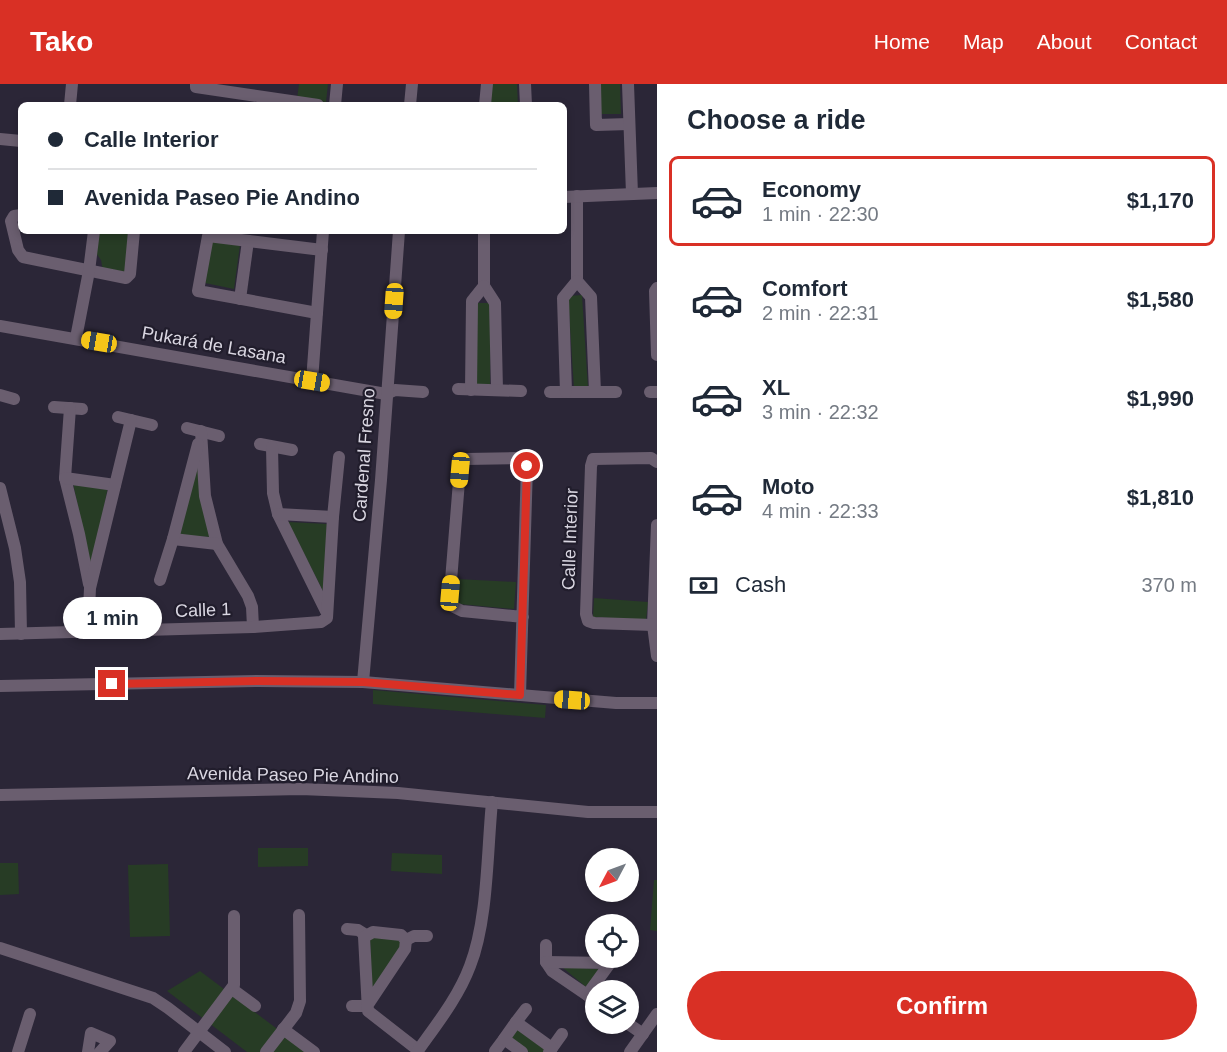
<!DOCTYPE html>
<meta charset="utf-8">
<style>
:root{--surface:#fff;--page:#f6f6f7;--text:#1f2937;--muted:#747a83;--line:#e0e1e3;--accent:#d93025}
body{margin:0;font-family:Arial,sans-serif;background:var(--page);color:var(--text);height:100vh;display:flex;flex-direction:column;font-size:22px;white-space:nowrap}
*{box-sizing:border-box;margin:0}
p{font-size:20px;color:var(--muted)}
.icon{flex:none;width:33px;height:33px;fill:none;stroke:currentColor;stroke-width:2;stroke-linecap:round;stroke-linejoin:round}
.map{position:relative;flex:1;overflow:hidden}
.side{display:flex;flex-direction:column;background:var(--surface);width:570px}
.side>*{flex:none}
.banner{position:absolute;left:18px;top:18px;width:549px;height:132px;border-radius:9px;box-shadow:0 3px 9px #0003;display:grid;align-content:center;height:132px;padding:0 30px;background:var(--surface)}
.needle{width:39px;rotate:229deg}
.buttons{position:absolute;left:585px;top:764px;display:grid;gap:12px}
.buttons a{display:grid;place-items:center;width:54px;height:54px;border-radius:50%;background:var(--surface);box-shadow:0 3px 9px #0003;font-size:30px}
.end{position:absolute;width:27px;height:27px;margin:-14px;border:8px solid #d93025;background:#fff;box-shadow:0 0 0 3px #fff}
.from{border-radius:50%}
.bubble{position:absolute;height:42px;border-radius:21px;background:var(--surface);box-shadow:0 3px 9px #0003;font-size:20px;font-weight:700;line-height:42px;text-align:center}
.car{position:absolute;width:18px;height:36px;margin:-18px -9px;border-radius:8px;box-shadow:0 0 4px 2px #0007;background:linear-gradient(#f5c518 24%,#345 0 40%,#f5c518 0 76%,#345 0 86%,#f5c518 0)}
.banner b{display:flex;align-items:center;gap:21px;height:57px;font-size:22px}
.banner b+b{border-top:2px solid var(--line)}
.banner i{width:15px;height:15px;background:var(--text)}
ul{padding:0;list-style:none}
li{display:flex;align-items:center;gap:18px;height:90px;margin:0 12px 9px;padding:0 18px;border:3px solid transparent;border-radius:9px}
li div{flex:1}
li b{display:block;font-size:22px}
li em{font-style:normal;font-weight:700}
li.on{border-color:var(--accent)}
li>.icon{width:54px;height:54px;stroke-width:1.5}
h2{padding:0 30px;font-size:27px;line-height:72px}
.pay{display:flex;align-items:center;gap:15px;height:66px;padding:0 30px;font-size:22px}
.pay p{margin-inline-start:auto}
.button{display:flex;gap:12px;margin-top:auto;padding:12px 30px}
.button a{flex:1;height:69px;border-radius:36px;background:var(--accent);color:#fff;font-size:24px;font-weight:700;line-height:69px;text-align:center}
header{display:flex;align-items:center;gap:36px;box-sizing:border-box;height:84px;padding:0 30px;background:var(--accent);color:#fff}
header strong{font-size:28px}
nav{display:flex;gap:33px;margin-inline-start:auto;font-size:21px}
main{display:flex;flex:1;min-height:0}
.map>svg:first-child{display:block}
</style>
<header>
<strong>Tako</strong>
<nav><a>Home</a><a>Map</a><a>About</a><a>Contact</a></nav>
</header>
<main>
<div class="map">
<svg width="657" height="968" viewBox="0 0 657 968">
<rect width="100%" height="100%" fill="#2b2637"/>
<g fill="#273c25">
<polygon points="299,0 328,0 326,18 297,15"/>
<polygon points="492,0 517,0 518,21 490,21"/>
<polygon points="600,0 620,0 621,30 600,30"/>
<polygon points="99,147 132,147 127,190 103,187 101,176 96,169"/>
<polygon points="210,157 240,161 234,205 205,199"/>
<polygon points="582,211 588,304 574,305 568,212"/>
<polygon points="476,219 491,219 490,304 475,304"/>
<polygon points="199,365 210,453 178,451"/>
<polygon points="73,399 108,402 92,488"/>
<polygon points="288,438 327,440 323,507"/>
<polygon points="457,495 516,498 514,525 459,520 455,511"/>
<polygon points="594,514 648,518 646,536 593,533"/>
<polygon points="373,606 546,621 545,634 373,620"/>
<polygon points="258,764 308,764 308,782 258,783"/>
<polygon points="392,769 442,771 442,790 391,787"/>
<polygon points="0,779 18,779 19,810 0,811"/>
<polygon points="168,780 170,852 130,853 128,781"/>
<polygon points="654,796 657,796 657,847 650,846"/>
<polygon points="397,853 403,862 372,906 370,854"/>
<polygon points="562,883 600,885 586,903"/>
<polygon points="200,887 308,968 247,968 167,907"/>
<polygon points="518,944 547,965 545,968 529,968 511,955"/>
</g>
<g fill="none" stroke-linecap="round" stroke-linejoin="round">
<g stroke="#6a5e6f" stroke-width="12">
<polyline points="196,0 196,3 318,21"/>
<polyline points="525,0 526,21"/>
<polyline points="595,0 596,41 629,40"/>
<polyline points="628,0 632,110"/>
<polyline points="70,21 72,0"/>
<polyline points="335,21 337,0"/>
<polyline points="410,21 412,0"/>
<polyline points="485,21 487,0"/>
<polyline points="0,55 21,57"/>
<polyline points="577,112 577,197"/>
<polyline points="564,113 657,109"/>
<polyline points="21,131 14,132 11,137 18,166 23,173 126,194 130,190 134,147"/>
<polyline points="484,147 484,202"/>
<polyline points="577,197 591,213 595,308"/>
<polyline points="484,202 495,219 497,306"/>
<polyline points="657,204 655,207 657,271"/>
<polyline points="240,215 248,157"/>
<polyline points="317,229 198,207 208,152 322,166"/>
<polyline points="0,242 386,310 395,306 423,308"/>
<polyline points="76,254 89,187 94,147"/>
<polyline points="312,297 323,147"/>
<polyline points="458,305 521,307"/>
<polyline points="471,306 472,217 484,202"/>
<polyline points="550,308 616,308"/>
<polyline points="566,308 563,214 577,197"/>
<polyline points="650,308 657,308"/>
<polyline points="0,311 14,315"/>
<polyline points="54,323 82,325"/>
<polyline points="70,324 65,394 79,450 89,500"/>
<polyline points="118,333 152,341"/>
<polyline points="187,344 219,352"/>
<polyline points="201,347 205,412 217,460 248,512 252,523 253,543"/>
<polyline points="260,360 292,366"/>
<polyline points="272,363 273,409 278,430 326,527"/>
<polyline points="65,394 115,401"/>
<polyline points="0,404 15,464 20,498 21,550"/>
<polyline points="278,430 333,433"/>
<polyline points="657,441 653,541 657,572"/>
<polyline points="173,455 217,460"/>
<polyline points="160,496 173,455 198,360"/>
<polyline points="653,541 594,539 588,537 586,530 591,382 593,375 651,374 657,378"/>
<polyline points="88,548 90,504 131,336"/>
<polyline points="0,550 253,543 321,538 327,534 333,433 339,373"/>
<polyline points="363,598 381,396 399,147"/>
<polyline points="0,602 258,597 363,598 616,619 657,619"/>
<polyline points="520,611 527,382 526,377 518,374 466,375 461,381 460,385 450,509 452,522 462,527 523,533"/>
<polyline points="0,711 301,705 398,709 588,728 657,728"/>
<polyline points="347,845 358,846 366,851"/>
<polyline points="406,856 414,852 427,852"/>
<polyline points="546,861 546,878 552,887 596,917"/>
<polyline points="0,864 153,914 168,924 225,968"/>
<polyline points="546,878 610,879"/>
<polyline points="232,905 255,922"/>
<polyline points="587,911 613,875"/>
<polyline points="352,922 367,922"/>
<polyline points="367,922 405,865 406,856 401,851 373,848 364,853 368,927 418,966"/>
<polyline points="516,938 526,925"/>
<polyline points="627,939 643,950"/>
<polyline points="283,945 314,968"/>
<polyline points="552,964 562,950"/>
<polyline points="495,967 504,955"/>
<polyline points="18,968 30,930"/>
<polyline points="88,968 91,949 110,957 100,968"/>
<polyline points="184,968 234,901 234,832"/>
<polyline points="266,968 296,929 300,917 299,831"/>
<path d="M 417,968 C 436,941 458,914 470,882 C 488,836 487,768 492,718"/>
<polyline points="522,968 504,955 516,938 552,964 549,968"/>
<polyline points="630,968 657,930"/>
</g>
</g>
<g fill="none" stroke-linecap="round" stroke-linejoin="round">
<polyline stroke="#d93025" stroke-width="8" points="112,600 258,597 363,598 520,611 527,382"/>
</g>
<g text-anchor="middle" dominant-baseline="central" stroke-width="4.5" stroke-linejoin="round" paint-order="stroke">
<g font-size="18" fill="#dad7e2" stroke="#211d2c">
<text transform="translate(214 261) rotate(10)">Pukará de Lasana</text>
<text transform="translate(364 371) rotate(-86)">Cardenal Fresno</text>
<text transform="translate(570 455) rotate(-88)">Calle Interior</text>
<text transform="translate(203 526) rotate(-2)">Calle 1</text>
<text transform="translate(293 691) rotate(1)">Avenida Paseo Pie Andino</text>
</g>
</g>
</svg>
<div class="buttons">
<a><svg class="needle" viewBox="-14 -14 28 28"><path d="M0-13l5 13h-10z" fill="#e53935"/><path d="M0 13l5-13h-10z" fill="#747a83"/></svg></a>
<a><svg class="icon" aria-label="locate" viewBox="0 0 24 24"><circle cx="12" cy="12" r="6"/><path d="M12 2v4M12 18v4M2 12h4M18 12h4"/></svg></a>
<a><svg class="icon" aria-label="layers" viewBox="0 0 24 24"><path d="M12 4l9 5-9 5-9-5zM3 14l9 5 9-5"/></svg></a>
</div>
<i class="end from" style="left:527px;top:382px"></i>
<i class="end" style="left:112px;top:600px"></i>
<div class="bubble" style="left:63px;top:513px;width:99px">1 min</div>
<i class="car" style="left:394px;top:217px;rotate:184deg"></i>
<i class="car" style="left:99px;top:258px;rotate:280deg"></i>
<i class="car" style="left:312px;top:297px;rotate:100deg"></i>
<i class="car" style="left:460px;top:386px;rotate:185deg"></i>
<i class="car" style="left:450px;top:509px;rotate:5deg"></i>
<i class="car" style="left:572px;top:616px;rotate:274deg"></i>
<div class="banner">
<b><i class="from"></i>Calle Interior</b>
<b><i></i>Avenida Paseo Pie Andino</b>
</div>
</div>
<section class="side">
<h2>Choose a ride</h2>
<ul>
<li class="on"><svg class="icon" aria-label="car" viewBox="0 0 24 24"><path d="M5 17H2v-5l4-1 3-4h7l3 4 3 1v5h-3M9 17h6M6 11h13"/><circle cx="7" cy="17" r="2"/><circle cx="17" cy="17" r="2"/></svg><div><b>Economy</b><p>1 min · 22:30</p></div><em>$1,170</em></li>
<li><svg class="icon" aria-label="car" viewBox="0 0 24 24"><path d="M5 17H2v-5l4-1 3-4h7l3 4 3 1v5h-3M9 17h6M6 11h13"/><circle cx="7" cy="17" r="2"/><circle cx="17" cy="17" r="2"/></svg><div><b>Comfort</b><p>2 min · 22:31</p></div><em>$1,580</em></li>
<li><svg class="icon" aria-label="car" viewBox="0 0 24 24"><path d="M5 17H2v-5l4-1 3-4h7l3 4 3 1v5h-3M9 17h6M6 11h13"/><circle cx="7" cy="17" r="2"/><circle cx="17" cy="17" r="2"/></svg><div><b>XL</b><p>3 min · 22:32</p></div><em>$1,990</em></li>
<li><svg class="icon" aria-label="car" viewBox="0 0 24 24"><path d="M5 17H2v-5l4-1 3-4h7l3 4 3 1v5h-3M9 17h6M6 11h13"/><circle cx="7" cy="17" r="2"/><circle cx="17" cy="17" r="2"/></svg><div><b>Moto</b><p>4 min · 22:33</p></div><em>$1,810</em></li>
</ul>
<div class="pay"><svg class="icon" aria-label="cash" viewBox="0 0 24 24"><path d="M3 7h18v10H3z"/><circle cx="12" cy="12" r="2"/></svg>Cash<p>370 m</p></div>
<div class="button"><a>Confirm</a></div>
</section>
</main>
